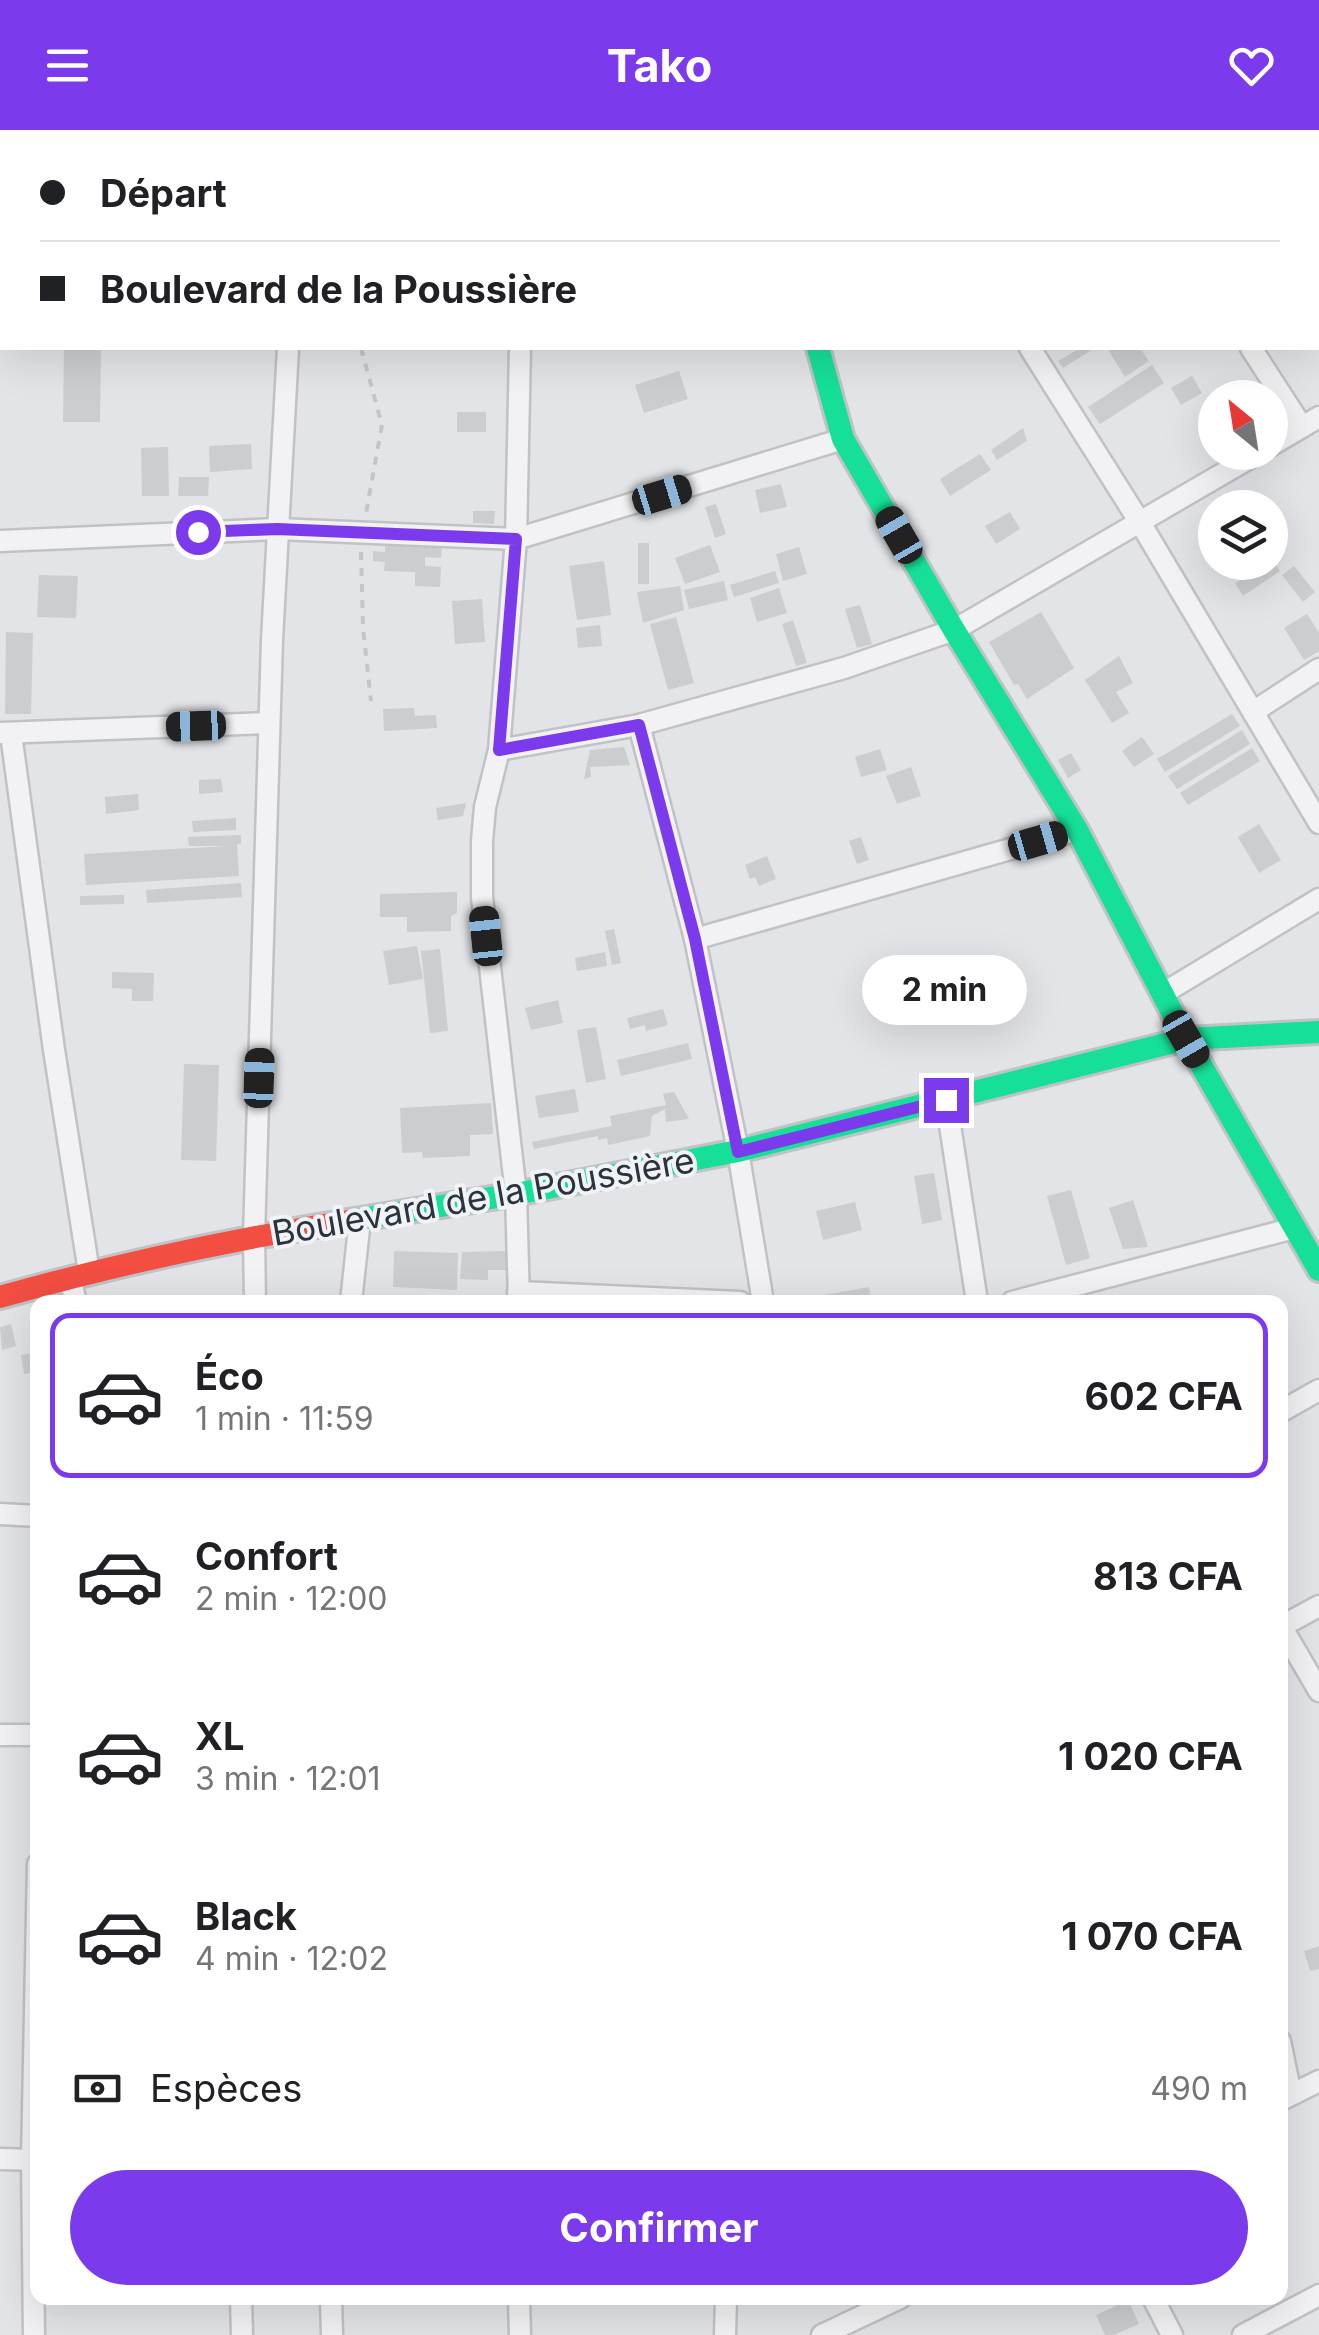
<!DOCTYPE html>
<html lang="fr">
<meta charset="utf-8">
<style>
:root{--surface:#fff;--page:#f2f2f2;--text:#202124;--muted:#757577;--line:#e0e0e0;--accent:#7c3aed}
body{margin:0;font-family:Inter,sans-serif;background:var(--page);color:var(--text);height:100vh;display:flex;flex-direction:column;font-size:38px;white-space:nowrap}
*{box-sizing:border-box;margin:0}
p{font-size:32px;color:var(--muted)}
.icon{flex:none;width:55px;height:55px;fill:none;stroke:currentColor;stroke-width:2;stroke-linecap:round;stroke-linejoin:round}
.map{position:relative;flex:1;overflow:hidden}
.side{position:absolute;left:30px;top:1165px;width:1258px;height:1010px;display:flex;flex-direction:column;background:var(--surface);border-radius:20px;box-shadow:0 10px 40px #0002}
.side>*{flex:none}
.guide{position:absolute;left:0px;top:0px;width:1320px;height:220px;box-shadow:0 10px 40px #0002;display:grid;align-content:center;height:220px;padding:0 40px;background:var(--surface)}
.needle{width:65px;rotate:330deg}
.controls{position:absolute;left:1198px;top:250px;display:grid;gap:20px}
.controls a{display:grid;place-items:center;width:90px;height:90px;border-radius:50%;background:var(--surface);box-shadow:0 10px 40px #0002;font-size:50px}
.end{position:absolute;width:45px;height:45px;margin:-22px;border:12px solid #7c3aed;background:#fff;box-shadow:0 0 0 5px #fff}
.from{border-radius:50%}
.bubble{position:absolute;height:70px;border-radius:35px;background:var(--surface);box-shadow:0 10px 40px #0002;font-size:32px;font-weight:700;line-height:70px;text-align:center}
.car{position:absolute;width:30px;height:60px;margin:-30px -15px;border-radius:12px;box-shadow:0 0 8px 2px #0007;background:linear-gradient(#222 24%,#8ab4d8 0 40%,#222 0 76%,#8ab4d8 0 86%,#222 0)}
.guide b{display:flex;align-items:center;gap:35px;height:95px;font-size:38px}
.guide b+b{border-top:2px solid var(--line)}
.guide i{width:25px;height:25px;background:var(--text)}
ul{padding:18px 0 0;list-style:none}
li{display:flex;align-items:center;gap:30px;height:165px;margin:0 20px 15px;padding:0 20px;border:5px solid transparent;border-radius:20px}
li div{flex:1}
li b{display:block;font-size:38px}
li em{font-style:normal;font-weight:700}
li.on{border-color:var(--accent)}
li>.icon{width:90px;height:90px;stroke-width:1.5}
.pay{display:flex;align-items:center;gap:25px;height:110px;padding:0 40px;font-size:38px}
.pay p{margin-inline-start:auto}
.cta{display:flex;gap:20px;margin-top:auto;padding:20px 40px}
.cta a{flex:1;height:115px;border-radius:60px;background:var(--accent);color:#fff;font-size:40px;font-weight:700;line-height:115px;text-align:center}
header{display:flex;justify-content:space-between;align-items:center;height:130px;padding:0 40px;background:var(--accent);color:#fff;font-size:45px;font-weight:700}
.map>svg:first-child{display:block}
</style>
<header><svg class="icon" aria-label="menu" viewBox="0 0 24 24"><path d="M4 6h16M4 12h16M4 18h16"/></svg>Tako<svg class="icon" aria-label="heart" viewBox="0 0 24 24"><path d="M12 20l-8-8c-3-5 5-10 8-4 3-6 11-1 8 4z"/></svg></header>
<div class="map">
<svg width="1319" height="2205" viewBox="0 0 1319 2205">
<rect width="100%" height="100%" fill="#e2e4e7"/>
<g fill="#cbcdcf">
<polygon points="64,218 101,218 100,292 63,292"/>
<polygon points="1080,218 1095,218 1063,238 1058,231"/>
<polygon points="1107,218 1140,218 1149,231 1125,247"/>
<polygon points="1152,235 1164,253 1100,294 1088,277"/>
<polygon points="679,241 688,269 644,283 635,255"/>
<polygon points="1192,246 1202,263 1181,275 1171,258"/>
<rect x="457" y="282" width="29" height="20"/>
<polygon points="1023,298 1027,311 997,330 991,320"/>
<polygon points="251,314 252,339 210,342 209,316"/>
<polygon points="168,317 169,366 142,366 141,318"/>
<polygon points="980,324 991,340 950,366 940,349"/>
<polygon points="179,347 209,347 208,366 178,366"/>
<polygon points="781,354 787,377 760,383 755,360"/>
<polygon points="716,374 726,404 715,408 705,377"/>
<polygon points="473,381 495,381 494,394 473,393"/>
<polygon points="1010,382 1020,399 996,414 985,396"/>
<rect x="638" y="413" width="11" height="41"/>
<polygon points="385,414 442,415 441,428 425,427 425,436 441,437 440,457 415,456 415,442 384,441 385,432 373,431 373,421 385,422"/>
<polygon points="710,415 720,442 685,454 675,428"/>
<polygon points="799,417 807,444 783,451 776,424"/>
<polygon points="1270,425 1280,441 1243,466 1235,453 1270,432"/>
<polygon points="604,431 611,485 577,490 569,436"/>
<polygon points="1294,436 1315,462 1303,472 1282,445"/>
<polygon points="775,441 779,453 734,467 730,455"/>
<polygon points="39,445 78,446 76,488 37,487"/>
<polygon points="724,451 728,470 689,479 684,460"/>
<polygon points="680,456 684,480 643,493 637,462"/>
<polygon points="779,458 787,483 757,492 750,468"/>
<polygon points="482,469 485,512 455,514 452,471"/>
<polygon points="860,475 872,514 857,518 845,479"/>
<polygon points="1041,482 1074,538 1027,569 1018,554 1014,555 989,512"/>
<polygon points="1307,484 1319,503 1319,521 1304,530 1284,498"/>
<polygon points="676,487 694,553 668,560 650,494"/>
<polygon points="793,490 807,533 796,536 782,494"/>
<polygon points="600,495 602,516 578,518 576,498"/>
<polygon points="6,502 33,503 31,584 5,584"/>
<polygon points="1119,526 1133,553 1116,562 1129,583 1112,593 1085,550"/>
<polygon points="414,578 415,586 436,585 437,598 384,601 383,579"/>
<polygon points="1232,584 1240,596 1165,642 1157,629"/>
<polygon points="1242,600 1250,614 1177,659 1168,646"/>
<polygon points="1142,607 1154,624 1134,637 1122,621"/>
<polygon points="624,617 630,635 590,637 591,647 584,649 590,620"/>
<polygon points="1252,618 1260,631 1188,675 1180,663"/>
<polygon points="880,619 887,640 861,647 855,627"/>
<polygon points="1071,623 1081,640 1068,648 1058,630"/>
<polygon points="911,637 921,666 897,674 886,646"/>
<polygon points="221,649 223,662 199,664 199,650"/>
<polygon points="138,664 139,680 106,684 105,667"/>
<polygon points="466,673 463,686 438,690 436,678"/>
<polygon points="236,688 236,700 193,702 192,691"/>
<polygon points="1259,694 1281,730 1259,743 1238,707"/>
<polygon points="241,705 241,714 237,714 239,746 86,755 84,724 229,716 189,716 188,707"/>
<polygon points="861,707 869,730 857,734 849,711"/>
<polygon points="767,726 776,749 759,756 755,747 750,749 745,735"/>
<polygon points="241,753 242,767 147,773 146,760"/>
<polygon points="457,762 457,783 451,786 451,801 407,802 407,787 380,787 380,764"/>
<polygon points="124,765 124,774 80,775 80,766"/>
<polygon points="614,799 621,833 612,835 605,801"/>
<polygon points="417,816 423,849 389,855 383,821"/>
<polygon points="440,819 448,901 430,903 421,821"/>
<polygon points="605,822 607,836 577,841 575,828"/>
<polygon points="112,842 154,843 153,871 132,871 132,859 112,858"/>
<polygon points="558,870 563,893 531,900 525,878"/>
<polygon points="663,879 668,895 646,901 645,895 630,899 627,888"/>
<polygon points="596,897 606,949 586,953 577,900"/>
<polygon points="688,913 692,929 621,946 617,930"/>
<polygon points="184,934 219,935 216,1031 181,1030"/>
<polygon points="575,959 579,982 539,988 535,966"/>
<polygon points="674,962 689,989 666,992 665,979 652,986 650,1006 608,1015 607,1008 598,1010 598,1006 534,1019 532,1012 612,996 610,986 666,975 663,964"/>
<polygon points="491,973 493,1004 470,1005 470,1026 423,1028 422,1022 402,1023 400,978"/>
<polygon points="934,1043 942,1090 922,1094 914,1046"/>
<polygon points="1071,1060 1090,1128 1066,1135 1047,1066"/>
<polygon points="1133,1070 1148,1117 1123,1119 1109,1078"/>
<polygon points="855,1072 862,1100 823,1110 816,1081"/>
<polygon points="394,1121 458,1123 457,1160 393,1157"/>
<polygon points="508,1121 508,1140 488,1140 488,1150 460,1149 462,1122"/>
<polygon points="869,1157 871,1172 813,1172 812,1167"/>
<polygon points="11,1194 16,1216 2,1220 0,1197"/>
<polygon points="38,1222 38,1242 24,1244 21,1225"/>
<polygon points="1319,1816 1319,1839 1310,1841 1304,1821"/>
<polygon points="1113,2168 1127,2168 1139,2194 1114,2205 1105,2205 1096,2185 1116,2176"/>
</g>
<g fill="none" stroke-linecap="round" stroke-linejoin="round">
<g stroke="#c1c2c5" stroke-width="25">
<g id="street">
<polyline points="292,0 293,2"/>
<polyline points="519,0 519,2"/>
<polyline points="774,0 775,2"/>
<polyline points="1113,0 1115,2"/>
<polyline points="961,2 966,0"/>
<polyline points="0,183 2,182"/>
<polyline points="1030,218 1141,394 1319,693"/>
<polyline points="1251,218 1302,297"/>
<polyline points="1270,316 1319,287"/>
<polyline points="0,411 277,399 516,409 843,309"/>
<polyline points="1253,582 1319,539"/>
<polyline points="639,595 695,809 738,1021 763,1172"/>
<polyline points="0,603 269,593"/>
<polyline points="11,604 54,920 89,1142"/>
<polyline points="499,620 639,595 844,538 954,500 1260,322"/>
<polyline points="695,809 1077,700"/>
<polyline points="1162,864 1319,769"/>
<polyline points="946,969 977,1172"/>
<polyline points="70,1148 76,1172"/>
<polyline points="518,1162 740,1172"/>
<polyline points="255,1172 254,1106 272,510 288,218"/>
<polyline points="351,1172 360,1089"/>
<polyline points="519,1172 516,1064 482,767 482,711 485,677 499,620 516,409 520,218"/>
<polyline points="1012,1172 1294,1098"/>
<polyline points="1280,1282 1319,1260"/>
<polyline points="0,1384 38,1386"/>
<polyline points="1281,1496 1319,1561"/>
<polyline points="1280,1497 1319,1476"/>
<polyline points="0,1605 38,1605"/>
<polyline points="1280,1911 1291,1965"/>
<polyline points="1281,1970 1319,1951"/>
<polyline points="0,2029 38,2030"/>
<polyline points="241,2168 242,2205"/>
<polyline points="331,2168 332,2205"/>
<polyline points="519,2168 520,2205"/>
<polyline points="1153,2168 1172,2205"/>
<polyline points="34,2205 32,2030 38,1734"/>
<polyline points="725,2205 726,2168"/>
<polyline points="822,2205 900,2168"/>
<polyline points="1243,2205 1319,2165"/>
</g>
</g>
<g stroke="#c1c2c5" stroke-width="28">
<g id="fast">
<polyline points="818,218 843,309 954,500 1077,700 1186,909 1319,1140"/>
<polyline points="354,1090 516,1064 738,1021 1186,909 1319,902"/>
</g>
</g>
<g stroke="#c1c2c5" stroke-width="28">
<path id="jam" d="M 0,1167 C 117,1134 234,1109 354,1090"/>
</g>
<g stroke="#c3c5c7" stroke-width="4" stroke-dasharray="8 8" stroke-linecap="butt">
<polyline points="372,2 373,0"/>
<polyline points="361,218 382,295 366,383"/>
<polyline points="361,422 363,498 371,571"/>
</g>
<use href="#street" stroke="#f2f2f4" stroke-width="20"/>
<use href="#fast" stroke="#16e098" stroke-width="22"/>
<use href="#jam" stroke="#f24e42" stroke-width="22"/>
</g>
<g fill="none" stroke-linecap="round" stroke-linejoin="round">
<polyline stroke="#7c3aed" stroke-width="12" points="198,402 277,399 516,409 499,620 639,595 695,809 738,1022 946,970"/>
</g>
<g text-anchor="middle" dominant-baseline="central" stroke-width="8" stroke-linejoin="round" paint-order="stroke">
<g font-size="35" fill="#2b333e" stroke="#f1f3f6">
<text transform="translate(483 1066) rotate(-10)">Boulevard de la Poussière</text>
</g>
</g>
</svg>
<div class="controls">
<a><svg class="needle" viewBox="-14 -14 28 28"><path d="M0-13l5 13h-10z" fill="#e53935"/><path d="M0 13l5-13h-10z" fill="#757577"/></svg></a>
<a><svg class="icon" aria-label="layers" viewBox="0 0 24 24"><path d="M12 4l9 5-9 5-9-5zM3 14l9 5 9-5"/></svg></a>
</div>
<i class="end from" style="left:198px;top:402px"></i>
<i class="end" style="left:946px;top:970px"></i>
<div class="bubble" style="left:862px;top:825px;width:165px">2 min</div>
<i class="car" style="left:662px;top:365px;rotate:73deg"></i>
<i class="car" style="left:899px;top:405px;rotate:330deg"></i>
<i class="car" style="left:196px;top:596px;rotate:268deg"></i>
<i class="car" style="left:1038px;top:711px;rotate:74deg"></i>
<i class="car" style="left:486px;top:806px;rotate:354deg"></i>
<i class="car" style="left:1186px;top:909px;rotate:150deg"></i>
<i class="car" style="left:259px;top:948px;rotate:2deg"></i>
<div class="guide">
<b><i class="from"></i>Départ</b>
<b><i></i>Boulevard de la Poussière</b>
</div>
<section class="side">
<ul>
<li class="on"><svg class="icon" aria-label="car" viewBox="0 0 24 24"><path d="M5 17H2v-5l4-1 3-4h7l3 4 3 1v5h-3M9 17h6M6 11h13"/><circle cx="7" cy="17" r="2"/><circle cx="17" cy="17" r="2"/></svg><div><b>Éco</b><p>1 min · 11:59</p></div><em>602 CFA</em></li>
<li><svg class="icon" aria-label="car" viewBox="0 0 24 24"><path d="M5 17H2v-5l4-1 3-4h7l3 4 3 1v5h-3M9 17h6M6 11h13"/><circle cx="7" cy="17" r="2"/><circle cx="17" cy="17" r="2"/></svg><div><b>Confort</b><p>2 min · 12:00</p></div><em>813 CFA</em></li>
<li><svg class="icon" aria-label="car" viewBox="0 0 24 24"><path d="M5 17H2v-5l4-1 3-4h7l3 4 3 1v5h-3M9 17h6M6 11h13"/><circle cx="7" cy="17" r="2"/><circle cx="17" cy="17" r="2"/></svg><div><b>XL</b><p>3 min · 12:01</p></div><em>1 020 CFA</em></li>
<li><svg class="icon" aria-label="car" viewBox="0 0 24 24"><path d="M5 17H2v-5l4-1 3-4h7l3 4 3 1v5h-3M9 17h6M6 11h13"/><circle cx="7" cy="17" r="2"/><circle cx="17" cy="17" r="2"/></svg><div><b>Black</b><p>4 min · 12:02</p></div><em>1 070 CFA</em></li>
</ul>
<div class="pay"><svg class="icon" aria-label="cash" viewBox="0 0 24 24"><path d="M3 7h18v10H3z"/><circle cx="12" cy="12" r="2"/></svg>Espèces<p>490 m</p></div>
<div class="cta"><a>Confirmer</a></div>
</section>
</div>
